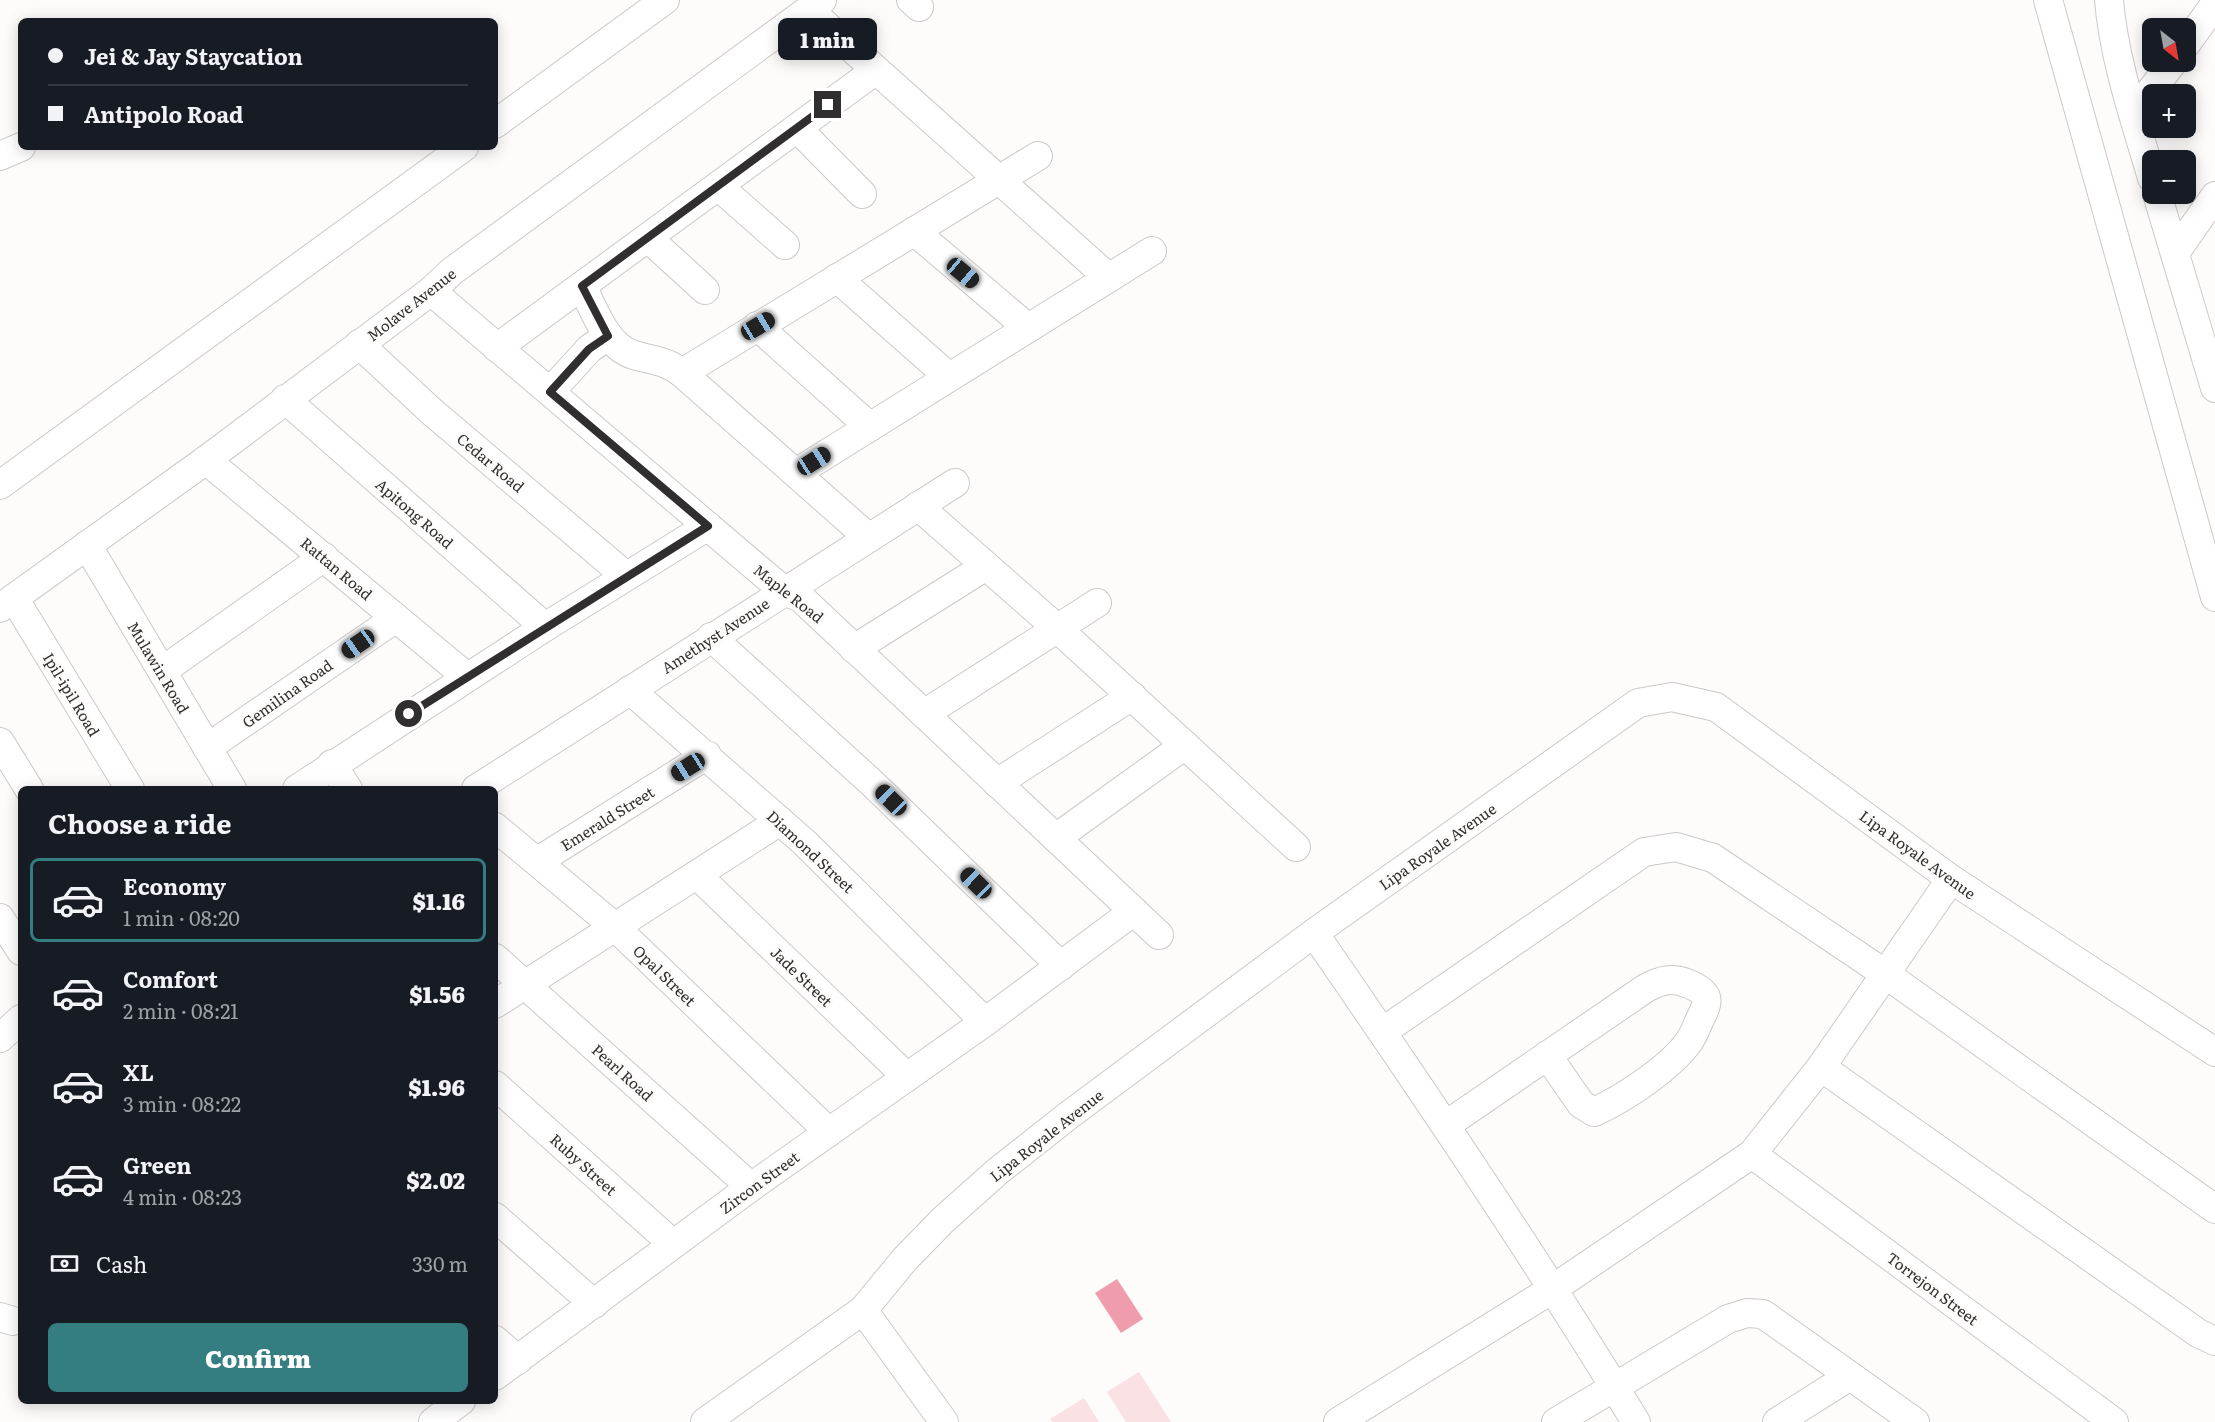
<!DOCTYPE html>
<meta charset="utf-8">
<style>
:root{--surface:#171b24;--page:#242831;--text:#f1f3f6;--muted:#9ea1a6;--line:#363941;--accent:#347d80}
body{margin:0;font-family:Literata,serif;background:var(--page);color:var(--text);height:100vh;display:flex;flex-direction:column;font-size:22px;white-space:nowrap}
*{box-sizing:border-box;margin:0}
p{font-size:20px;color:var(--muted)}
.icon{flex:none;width:33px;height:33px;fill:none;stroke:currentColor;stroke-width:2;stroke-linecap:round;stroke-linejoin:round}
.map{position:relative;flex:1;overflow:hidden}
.drawer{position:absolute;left:18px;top:786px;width:480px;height:618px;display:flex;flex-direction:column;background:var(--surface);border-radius:9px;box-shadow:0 3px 15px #0003}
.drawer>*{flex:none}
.guide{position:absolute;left:18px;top:18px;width:480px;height:132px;border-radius:9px;box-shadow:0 3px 15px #0003;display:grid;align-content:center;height:132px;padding:0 30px;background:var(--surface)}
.needle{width:39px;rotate:149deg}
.buttons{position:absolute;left:2142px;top:18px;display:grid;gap:12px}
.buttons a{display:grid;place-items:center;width:54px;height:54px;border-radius:9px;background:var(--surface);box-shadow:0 3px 15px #0003;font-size:30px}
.end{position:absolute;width:27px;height:27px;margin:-14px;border:8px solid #302e2e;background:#fff;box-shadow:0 0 0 3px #fff}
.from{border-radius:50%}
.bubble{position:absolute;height:42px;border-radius:9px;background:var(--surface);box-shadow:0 3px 15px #0003;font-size:20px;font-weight:800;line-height:42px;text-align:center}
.car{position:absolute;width:18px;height:36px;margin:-18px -9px;border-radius:8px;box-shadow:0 0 4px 2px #0007;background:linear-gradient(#222 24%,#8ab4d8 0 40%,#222 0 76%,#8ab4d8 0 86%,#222 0)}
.guide b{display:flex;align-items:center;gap:21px;height:57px;font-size:22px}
.guide b+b{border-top:2px solid var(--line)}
.guide i{width:15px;height:15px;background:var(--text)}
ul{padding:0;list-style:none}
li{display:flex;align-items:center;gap:18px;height:84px;margin:0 12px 9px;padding:0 18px;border:3px solid transparent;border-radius:9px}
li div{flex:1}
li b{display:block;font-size:22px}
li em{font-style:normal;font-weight:800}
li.current{border-color:var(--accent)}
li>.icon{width:54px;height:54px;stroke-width:1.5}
h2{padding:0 30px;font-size:27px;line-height:72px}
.pay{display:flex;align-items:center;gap:15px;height:66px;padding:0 30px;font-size:22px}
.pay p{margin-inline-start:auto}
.primary-button{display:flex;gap:12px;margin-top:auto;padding:12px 30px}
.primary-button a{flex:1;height:69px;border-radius:9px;background:var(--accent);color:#fff;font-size:24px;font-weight:800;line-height:69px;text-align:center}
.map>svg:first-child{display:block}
</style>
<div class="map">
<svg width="2215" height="1422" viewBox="0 0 2215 1422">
<rect width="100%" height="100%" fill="#fefbfb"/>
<g fill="#f9e1e4">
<polygon points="1139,1372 1171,1422 1126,1422 1107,1392"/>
<polygon points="1084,1398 1099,1422 1052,1422 1050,1419"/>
</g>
<polygon fill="#ef9dac" points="1117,1279 1143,1319 1121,1333 1095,1293"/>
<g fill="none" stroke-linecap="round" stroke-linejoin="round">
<g stroke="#cdc8c9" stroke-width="30">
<g id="minor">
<polyline points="911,0 919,7"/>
<polyline points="2048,0 2215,597"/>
<path d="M 2109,0 C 2114,60 2135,120 2152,178"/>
<polyline points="809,10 1109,278"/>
<polyline points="2186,44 2215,4"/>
<polyline points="2133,114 2173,62"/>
<polyline points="495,124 665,0"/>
<polyline points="797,128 862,194"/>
<polyline points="0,156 21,147"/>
<polyline points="718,186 785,245"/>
<polyline points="2157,194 2215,388"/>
<polyline points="914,231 1028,328"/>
<polyline points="648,238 705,290"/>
<polyline points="2175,253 2215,196"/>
<polyline points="837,278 949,377"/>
<path d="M 582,286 C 594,309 606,347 634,355 C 654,361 665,360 682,373 L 869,538"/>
<polyline points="431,291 784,591 801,598 1159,935"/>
<polyline points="757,326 870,427"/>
<polyline points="359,344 431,411 626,576"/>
<polyline points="497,348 876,70"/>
<polyline points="682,373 1038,156"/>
<polyline points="550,392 589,349 608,336"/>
<polyline points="285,399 545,627"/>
<polyline points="206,460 467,677"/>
<polyline points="796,473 1152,251"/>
<polyline points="0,485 464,147"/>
<polyline points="918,506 1058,629 1296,847"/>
<polyline points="87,545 232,789"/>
<polyline points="14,598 130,789"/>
<polyline points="0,608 206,460 431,291 451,272 822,0"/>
<polyline points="711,637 873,784 1061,966"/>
<polyline points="854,649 986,566"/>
<polyline points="162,671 324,557"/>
<polyline points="630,690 805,843 985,1022"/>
<polyline points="924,714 1097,603"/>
<polyline points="0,742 29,789"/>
<polyline points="207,748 396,618"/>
<polyline points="332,764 348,789"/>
<polyline points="997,783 1132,696"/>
<polyline points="297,789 545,627 708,526"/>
<polyline points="476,789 955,483"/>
<polyline points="495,827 615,927 829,1132"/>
<polyline points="1056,838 1185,745"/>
<polyline points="538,861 707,755"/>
<polyline points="697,875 907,1077"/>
<polyline points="0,918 21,951"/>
<path d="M 1314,933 C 1425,1094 1534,1255 1636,1422"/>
<polyline points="495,958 751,1187"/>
<polyline points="495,1004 780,821"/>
<polyline points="1382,1032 1644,852 1676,847 1713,858 1884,973 2215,1209"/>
<polyline points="0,1038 21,1019"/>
<polyline points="1821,1067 2198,1333 2215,1341"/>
<polyline points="495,1085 673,1244"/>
<path d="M 1446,1125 L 1646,988 C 1661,980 1672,977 1689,984 C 1710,993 1710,1000 1700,1019 C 1697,1026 1694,1034 1690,1040 C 1672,1067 1623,1099 1594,1112 L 1581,1104 L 1547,1055"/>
<polyline points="1752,1154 2114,1422"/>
<polyline points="495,1217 594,1304"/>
<polyline points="863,1310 944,1422"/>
<polyline points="0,1317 13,1321"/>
<polyline points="495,1340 518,1360"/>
<polyline points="495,1376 751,1187 985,1022 1134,911"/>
<polyline points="433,1422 461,1401"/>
<polyline points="705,1422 863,1310 905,1259 943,1220 998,1171 1069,1115 1314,933 1638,703 1672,697 1716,707 1951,879 2215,1052"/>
<polyline points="1338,1422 1554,1288 1752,1154 1821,1067 1951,879"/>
<polyline points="1556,1422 1728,1319 1747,1313 1763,1314 1915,1422"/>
<polyline points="1777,1422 1850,1376"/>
</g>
</g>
<use href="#minor" stroke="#fff" stroke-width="28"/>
</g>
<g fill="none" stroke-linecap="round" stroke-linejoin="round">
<polyline stroke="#302e2e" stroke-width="8" points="409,714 708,526 550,392 589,349 608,336 582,286 828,105"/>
</g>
<g text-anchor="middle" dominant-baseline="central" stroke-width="6" stroke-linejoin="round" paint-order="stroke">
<g font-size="15" fill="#302e2e" stroke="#fefbfb">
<text transform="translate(411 304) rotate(-38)">Molave Avenue</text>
<text transform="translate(491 462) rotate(40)">Cedar Road</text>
<text transform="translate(415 513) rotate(41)">Apitong Road</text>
<text transform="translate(337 568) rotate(40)">Rattan Road</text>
<text transform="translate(789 593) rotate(38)">Maple Road</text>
<text transform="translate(715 635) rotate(-33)">Amethyst Avenue</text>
<text transform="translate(159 667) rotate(59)">Mulawin Road</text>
<text transform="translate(287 693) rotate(-35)">Gemilina Road</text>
<text transform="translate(72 694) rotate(59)">Ipil-ipil Road</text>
<text transform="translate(607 818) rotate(-32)">Emerald Street</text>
<text transform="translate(1437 846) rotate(-35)">Lipa Royale Avenue</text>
<text transform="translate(811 851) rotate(43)">Diamond Street</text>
<text transform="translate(1918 854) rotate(36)">Lipa Royale Avenue</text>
<text transform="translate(665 975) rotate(44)">Opal Street</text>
<text transform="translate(802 976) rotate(44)">Jade Street</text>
<text transform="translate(623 1072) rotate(42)">Pearl Road</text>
<text transform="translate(1046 1135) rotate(-38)">Lipa Royale Avenue</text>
<text transform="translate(584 1164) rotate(42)">Ruby Street</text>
<text transform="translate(759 1182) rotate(-36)">Zircon Street</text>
<text transform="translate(1933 1288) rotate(37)">Torrejon Street</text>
</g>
</g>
</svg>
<div class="buttons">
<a><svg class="needle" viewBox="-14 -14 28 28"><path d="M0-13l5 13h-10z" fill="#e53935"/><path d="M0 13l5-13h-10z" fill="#9ea1a6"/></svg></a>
<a>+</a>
<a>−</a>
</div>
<i class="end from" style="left:409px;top:714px"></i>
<i class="end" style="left:828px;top:105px"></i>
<div class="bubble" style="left:778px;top:18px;width:99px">1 min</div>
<i class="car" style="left:963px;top:273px;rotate:130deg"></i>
<i class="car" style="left:758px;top:326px;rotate:59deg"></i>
<i class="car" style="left:814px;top:461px;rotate:58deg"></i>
<i class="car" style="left:358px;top:644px;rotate:235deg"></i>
<i class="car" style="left:688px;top:767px;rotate:238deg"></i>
<i class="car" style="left:891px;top:800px;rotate:314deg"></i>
<i class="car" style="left:976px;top:883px;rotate:314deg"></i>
<div class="guide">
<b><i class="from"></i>Jei &amp; Jay Staycation</b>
<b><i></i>Antipolo Road</b>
</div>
<section class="drawer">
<h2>Choose a ride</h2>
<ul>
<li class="current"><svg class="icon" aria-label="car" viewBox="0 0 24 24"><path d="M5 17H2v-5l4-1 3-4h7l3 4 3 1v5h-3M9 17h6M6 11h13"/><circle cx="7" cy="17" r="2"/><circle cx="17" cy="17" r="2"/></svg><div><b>Economy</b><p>1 min · 08:20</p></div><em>$1.16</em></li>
<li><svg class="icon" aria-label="car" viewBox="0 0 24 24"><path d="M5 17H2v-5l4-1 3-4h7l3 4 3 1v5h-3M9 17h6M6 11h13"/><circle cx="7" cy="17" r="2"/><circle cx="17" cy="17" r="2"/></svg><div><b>Comfort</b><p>2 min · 08:21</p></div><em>$1.56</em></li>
<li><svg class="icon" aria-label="car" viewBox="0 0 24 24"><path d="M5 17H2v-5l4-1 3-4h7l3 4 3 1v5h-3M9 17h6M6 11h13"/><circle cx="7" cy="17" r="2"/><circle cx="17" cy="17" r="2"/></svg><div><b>XL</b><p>3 min · 08:22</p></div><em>$1.96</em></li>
<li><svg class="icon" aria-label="car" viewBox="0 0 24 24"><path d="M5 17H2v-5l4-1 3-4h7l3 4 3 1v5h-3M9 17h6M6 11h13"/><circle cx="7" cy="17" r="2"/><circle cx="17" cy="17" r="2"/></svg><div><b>Green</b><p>4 min · 08:23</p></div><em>$2.02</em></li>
</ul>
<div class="pay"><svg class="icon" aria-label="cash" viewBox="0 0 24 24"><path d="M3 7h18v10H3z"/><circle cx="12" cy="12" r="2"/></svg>Cash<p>330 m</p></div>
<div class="primary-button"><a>Confirm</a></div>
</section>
</div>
